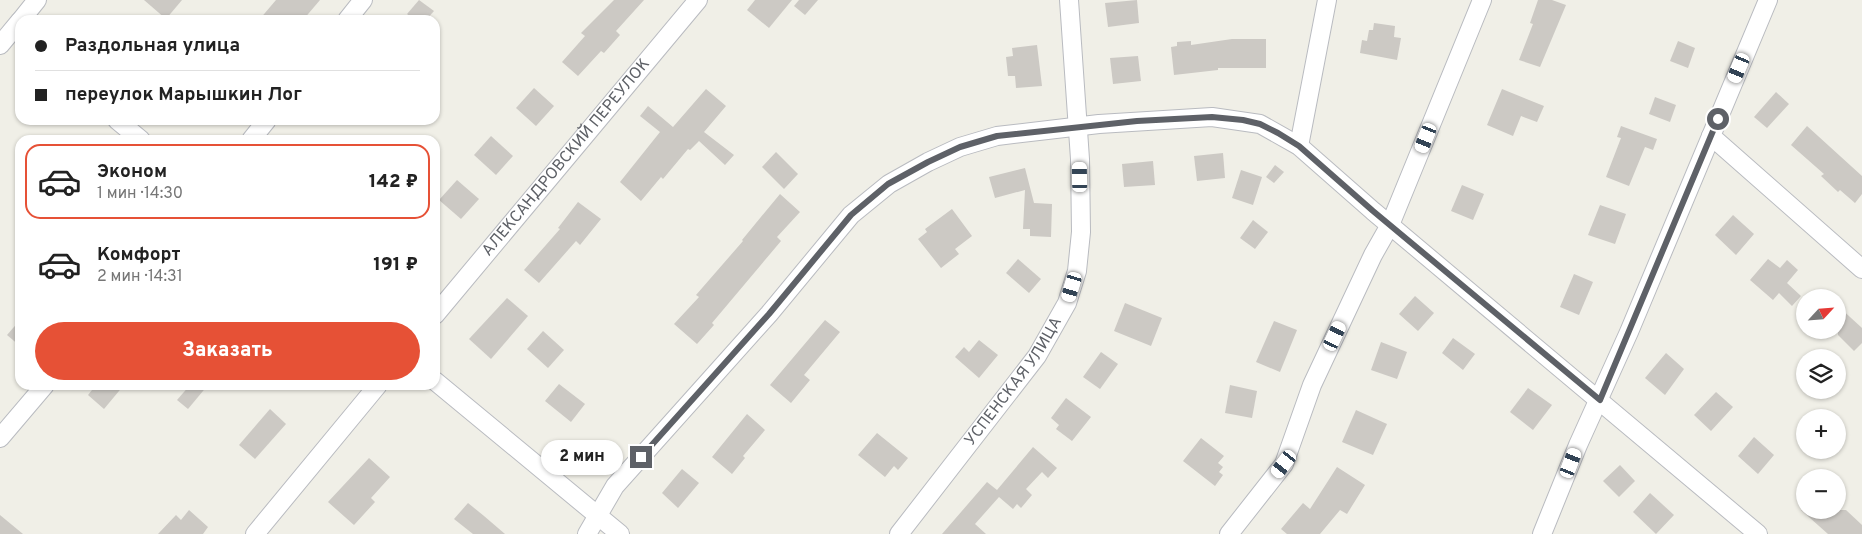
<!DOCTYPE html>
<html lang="ru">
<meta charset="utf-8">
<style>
:root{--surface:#fff;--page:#f6f6f6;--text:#222;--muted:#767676;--line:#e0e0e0;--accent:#e65136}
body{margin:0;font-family:Overpass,sans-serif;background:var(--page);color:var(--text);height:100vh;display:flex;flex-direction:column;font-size:19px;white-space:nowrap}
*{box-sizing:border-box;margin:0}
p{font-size:16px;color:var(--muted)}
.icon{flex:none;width:28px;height:28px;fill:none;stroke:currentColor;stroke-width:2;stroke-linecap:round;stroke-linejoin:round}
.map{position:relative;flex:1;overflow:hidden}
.drawer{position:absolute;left:15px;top:135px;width:425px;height:255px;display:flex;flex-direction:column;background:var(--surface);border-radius:15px;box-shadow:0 1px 4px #0004}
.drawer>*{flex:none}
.guide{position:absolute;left:15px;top:15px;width:425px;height:110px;border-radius:15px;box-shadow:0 1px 4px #0004;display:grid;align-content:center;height:110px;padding:0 20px;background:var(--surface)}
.needle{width:32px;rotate:64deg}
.buttons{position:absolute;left:1796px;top:289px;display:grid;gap:10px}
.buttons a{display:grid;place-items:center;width:50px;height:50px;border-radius:50%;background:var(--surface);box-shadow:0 1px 4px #0004;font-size:25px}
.end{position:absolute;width:22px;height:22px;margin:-11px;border:6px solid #5e6167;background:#fff;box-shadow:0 0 0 2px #fff}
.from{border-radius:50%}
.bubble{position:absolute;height:35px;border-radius:18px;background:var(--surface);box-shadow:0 1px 4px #0004;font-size:16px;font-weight:800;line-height:35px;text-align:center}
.car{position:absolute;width:15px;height:30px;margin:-15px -8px;border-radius:6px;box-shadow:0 0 4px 1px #0007;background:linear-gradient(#fff 24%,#345 0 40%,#fff 0 76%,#345 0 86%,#fff 0)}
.guide b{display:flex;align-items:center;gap:18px;height:48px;font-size:19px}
.guide b+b{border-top:1px solid var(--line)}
.guide i{width:12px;height:12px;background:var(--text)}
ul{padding:9px 0 0;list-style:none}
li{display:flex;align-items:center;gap:15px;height:75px;margin:0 10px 8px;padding:0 10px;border:2px solid transparent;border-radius:15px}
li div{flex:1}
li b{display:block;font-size:19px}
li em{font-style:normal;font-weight:800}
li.selected{border-color:var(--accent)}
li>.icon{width:45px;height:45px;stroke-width:1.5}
.button{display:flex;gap:10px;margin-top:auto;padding:10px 20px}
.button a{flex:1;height:58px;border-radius:30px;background:var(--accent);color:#fff;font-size:20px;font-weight:800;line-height:58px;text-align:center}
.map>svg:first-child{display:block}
</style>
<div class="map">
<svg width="1862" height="534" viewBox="0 0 1862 534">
<rect width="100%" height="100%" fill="#f0efe7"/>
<g fill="#ccc9c4">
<polygon points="144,0 182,0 166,19"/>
<polygon points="276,0 320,0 303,20 259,20"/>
<polygon points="419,0 434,11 426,20 415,20 407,14"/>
<polygon points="614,0 644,0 616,31 620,35 604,53 601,51 578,76 562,62 585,36 581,33"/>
<polygon points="755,0 792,0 769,28 747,10"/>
<polygon points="799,0 818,0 805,15 794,6"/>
<polygon points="1137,0 1139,23 1108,27 1105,3"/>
<polygon points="1538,0 1552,0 1566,5 1540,67 1519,60 1533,24 1530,23"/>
<polygon points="1374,23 1395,26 1394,37 1401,38 1397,60 1360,53 1362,40 1367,41 1369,30 1373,30"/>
<polygon points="1232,39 1266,39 1266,68 1218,68 1218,70 1174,75 1171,47 1177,46 1177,42 1191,41 1191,45"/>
<polygon points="1678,41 1695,48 1688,68 1670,61"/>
<polygon points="1037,45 1042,86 1016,88 1015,76 1008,76 1006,57 1013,56 1012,48"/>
<polygon points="1138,56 1141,81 1113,84 1110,58"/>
<polygon points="534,88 554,106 536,126 516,108"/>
<polygon points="706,89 726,106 704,132 734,155 725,165 699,141 690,150 688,149 663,179 661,177 641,201 620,182 660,132 640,116 648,106 673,127"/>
<polygon points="1502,89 1544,106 1537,122 1521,116 1513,136 1487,125"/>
<polygon points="1776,92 1789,104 1767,128 1754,117"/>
<polygon points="1655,97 1676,105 1670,122 1649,114"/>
<polygon points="1621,126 1657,139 1653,150 1645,147 1629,186 1606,177 1621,138 1617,137"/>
<polygon points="1807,126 1862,176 1862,194 1855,203 1840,190 1838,192 1821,176 1824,174 1791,145"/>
<polygon points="491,136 513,156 496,175 474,155"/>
<polygon points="776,152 798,174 784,189 762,167"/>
<polygon points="1223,153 1225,178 1197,181 1194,156"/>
<polygon points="1153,161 1155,185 1124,187 1122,164"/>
<polygon points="1275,165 1284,172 1274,183 1266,177"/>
<polygon points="1025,168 1034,203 1052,204 1051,237 1030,236 1030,229 1023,229 1025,190 995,198 989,177"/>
<polygon points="1241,170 1262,177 1253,205 1232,198"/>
<polygon points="457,180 479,199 461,219 439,200"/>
<polygon points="1462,185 1484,194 1473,220 1451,211"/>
<polygon points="780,194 800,212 777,237 781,241 712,323 714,325 697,344 674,324 699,297 696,295 743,241 742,240"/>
<polygon points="578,202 601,219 580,245 576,241 539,283 524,270 560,229 558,228"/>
<polygon points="1600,205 1626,214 1615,244 1588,235"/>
<polygon points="952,209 972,236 955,249 959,254 941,268 918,239 927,232 925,229"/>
<polygon points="1733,215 1754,234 1736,255 1715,235"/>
<polygon points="1253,220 1268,232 1255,249 1240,238"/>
<polygon points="1018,259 1041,279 1029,293 1006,273"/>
<polygon points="1768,259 1780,268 1787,260 1798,270 1787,283 1801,296 1792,306 1779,293 1773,300 1750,280"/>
<polygon points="1574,274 1593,282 1579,315 1560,307"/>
<polygon points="1415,296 1434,313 1418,331 1399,314"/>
<polygon points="507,298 528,316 491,359 469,339"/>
<polygon points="1125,303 1162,318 1151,346 1114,331"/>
<polygon points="1838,306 1862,328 1862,343 1854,351 1838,335"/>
<polygon points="20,320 20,346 7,335"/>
<polygon points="825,320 840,332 804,375 810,380 791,403 770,385"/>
<polygon points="1274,321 1297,330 1280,372 1256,362"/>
<polygon points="543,331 564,350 548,368 527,349"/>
<polygon points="1453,338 1475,354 1463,370 1442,353"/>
<polygon points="979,340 998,355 979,378 955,357 964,347 969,352"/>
<polygon points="1381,342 1407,352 1397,379 1371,370"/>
<polygon points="1101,352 1118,364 1100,389 1083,377"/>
<polygon points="1666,353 1684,369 1665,395 1645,378"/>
<polygon points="559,384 585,404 571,422 545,401"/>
<polygon points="96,385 124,385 104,409 88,395"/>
<polygon points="190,385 208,385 188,409 177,400"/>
<polygon points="1230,385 1257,391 1252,418 1225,413"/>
<polygon points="1528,388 1552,405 1533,430 1510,412"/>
<polygon points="1716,392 1733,407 1711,431 1694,415"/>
<polygon points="1066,398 1091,417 1072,441 1056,429 1059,425 1051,418"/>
<polygon points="270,409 286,424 255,459 239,445"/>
<polygon points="1356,410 1387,424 1373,455 1342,442"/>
<polygon points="747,414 765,430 743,456 745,458 732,474 712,457"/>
<polygon points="877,433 908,458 898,470 894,466 885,477 858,455"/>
<polygon points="1754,437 1774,455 1758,474 1738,456"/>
<polygon points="1201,438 1224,456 1218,463 1223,467 1219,472 1223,475 1215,486 1183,461"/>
<polygon points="1033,447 1057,468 1048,478 1042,472 1026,489 1032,495 1021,508 1017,504 1013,509 999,497 975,524 986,534 942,534 987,482 997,490"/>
<polygon points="369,458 390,477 371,498 375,502 354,525 328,502"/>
<polygon points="1620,465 1635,481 1619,497 1603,481"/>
<polygon points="1337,467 1365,485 1347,514 1340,510 1320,534 1287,534 1281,529 1303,503 1310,509"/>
<polygon points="682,469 699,483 678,508 662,493"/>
<polygon points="1650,493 1674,515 1656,534 1633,512"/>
<polygon points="468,503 484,516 505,534 473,534 454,519"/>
<polygon points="189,510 208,527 203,534 158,534 176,515 181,520"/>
<polygon points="1801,510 1846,510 1862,525 1862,534 1828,534"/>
<polygon points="0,515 23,534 0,534"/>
</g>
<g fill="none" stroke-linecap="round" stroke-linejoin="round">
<g stroke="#b9bbc0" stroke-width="20">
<g id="minor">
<polyline points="21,20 37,0"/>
<polyline points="347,20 363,0"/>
<polyline points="0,45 20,21"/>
<polyline points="117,120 141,140"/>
<polyline points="1711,136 1862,269"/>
<polyline points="251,140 267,120"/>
<polyline points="1299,146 1327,0"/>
<path id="s1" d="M 435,315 L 698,0"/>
<polyline points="435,381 620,534"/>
<polyline points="0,438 45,385"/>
<polyline points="255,534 378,385"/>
<polyline points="587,534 615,486 769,314 851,215 889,184 928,162 960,147 997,136 1099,124 1212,117 1260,124 1299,146 1373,211 1758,534"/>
<path id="s2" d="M 899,534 L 1037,356 L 1067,303 L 1077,271 L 1081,232 L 1080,159 L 1069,0"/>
<polyline points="1229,534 1284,464 1312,385 1373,255 1390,225 1482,0"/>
<polyline points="1542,534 1578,445 1629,332 1768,0"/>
</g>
</g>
<use href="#minor" stroke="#fff" stroke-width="18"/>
</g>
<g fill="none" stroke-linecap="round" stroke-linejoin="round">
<polyline stroke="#5e6167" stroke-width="6" points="641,457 769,314 851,215 888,184 928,162 960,147 997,136 1137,121 1212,117 1243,120 1260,124 1278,133 1299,146 1373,211 1600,400 1718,119"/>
</g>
<g text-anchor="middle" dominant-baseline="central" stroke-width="5" stroke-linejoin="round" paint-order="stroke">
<g font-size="16" fill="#5e6167" stroke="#fff">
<text stroke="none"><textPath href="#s1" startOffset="205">АЛЕКСАНДРОВСКИЙ ПЕРЕУЛОК</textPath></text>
<text stroke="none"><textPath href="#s2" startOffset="191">УСПЕНСКАЯ УЛИЦА</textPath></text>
</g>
</g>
</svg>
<div class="buttons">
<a><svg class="needle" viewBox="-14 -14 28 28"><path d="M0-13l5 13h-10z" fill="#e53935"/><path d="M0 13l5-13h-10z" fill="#767676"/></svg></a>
<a><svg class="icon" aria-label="layers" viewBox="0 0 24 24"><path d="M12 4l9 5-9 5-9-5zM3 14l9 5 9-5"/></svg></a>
<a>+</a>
<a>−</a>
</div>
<i class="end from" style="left:1718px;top:119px"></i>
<i class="end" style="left:641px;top:457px"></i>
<div class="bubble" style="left:541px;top:440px;width:82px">2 мин</div>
<i class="car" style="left:1739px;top:68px;rotate:203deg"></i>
<i class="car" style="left:1426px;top:138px;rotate:202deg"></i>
<i class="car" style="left:1080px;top:177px;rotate:359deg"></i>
<i class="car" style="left:1072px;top:287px;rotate:197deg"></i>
<i class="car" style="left:1335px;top:336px;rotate:25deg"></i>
<i class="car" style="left:1571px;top:463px;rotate:21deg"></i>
<i class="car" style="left:1284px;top:464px;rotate:217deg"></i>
<div class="guide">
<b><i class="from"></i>Раздольная улица</b>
<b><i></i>переулок Марышкин Лог</b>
</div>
<section class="drawer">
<ul>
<li class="selected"><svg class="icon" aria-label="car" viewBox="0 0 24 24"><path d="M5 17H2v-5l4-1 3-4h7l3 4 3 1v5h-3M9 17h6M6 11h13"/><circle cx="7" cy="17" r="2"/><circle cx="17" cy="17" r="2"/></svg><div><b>Эконом</b><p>1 мин · 14:30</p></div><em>142 ₽</em></li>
<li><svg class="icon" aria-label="car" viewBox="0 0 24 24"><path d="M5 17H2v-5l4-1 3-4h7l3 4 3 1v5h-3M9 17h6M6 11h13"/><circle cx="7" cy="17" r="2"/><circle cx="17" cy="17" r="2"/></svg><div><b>Комфорт</b><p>2 мин · 14:31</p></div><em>191 ₽</em></li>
</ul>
<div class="button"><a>Заказать</a></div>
</section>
</div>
